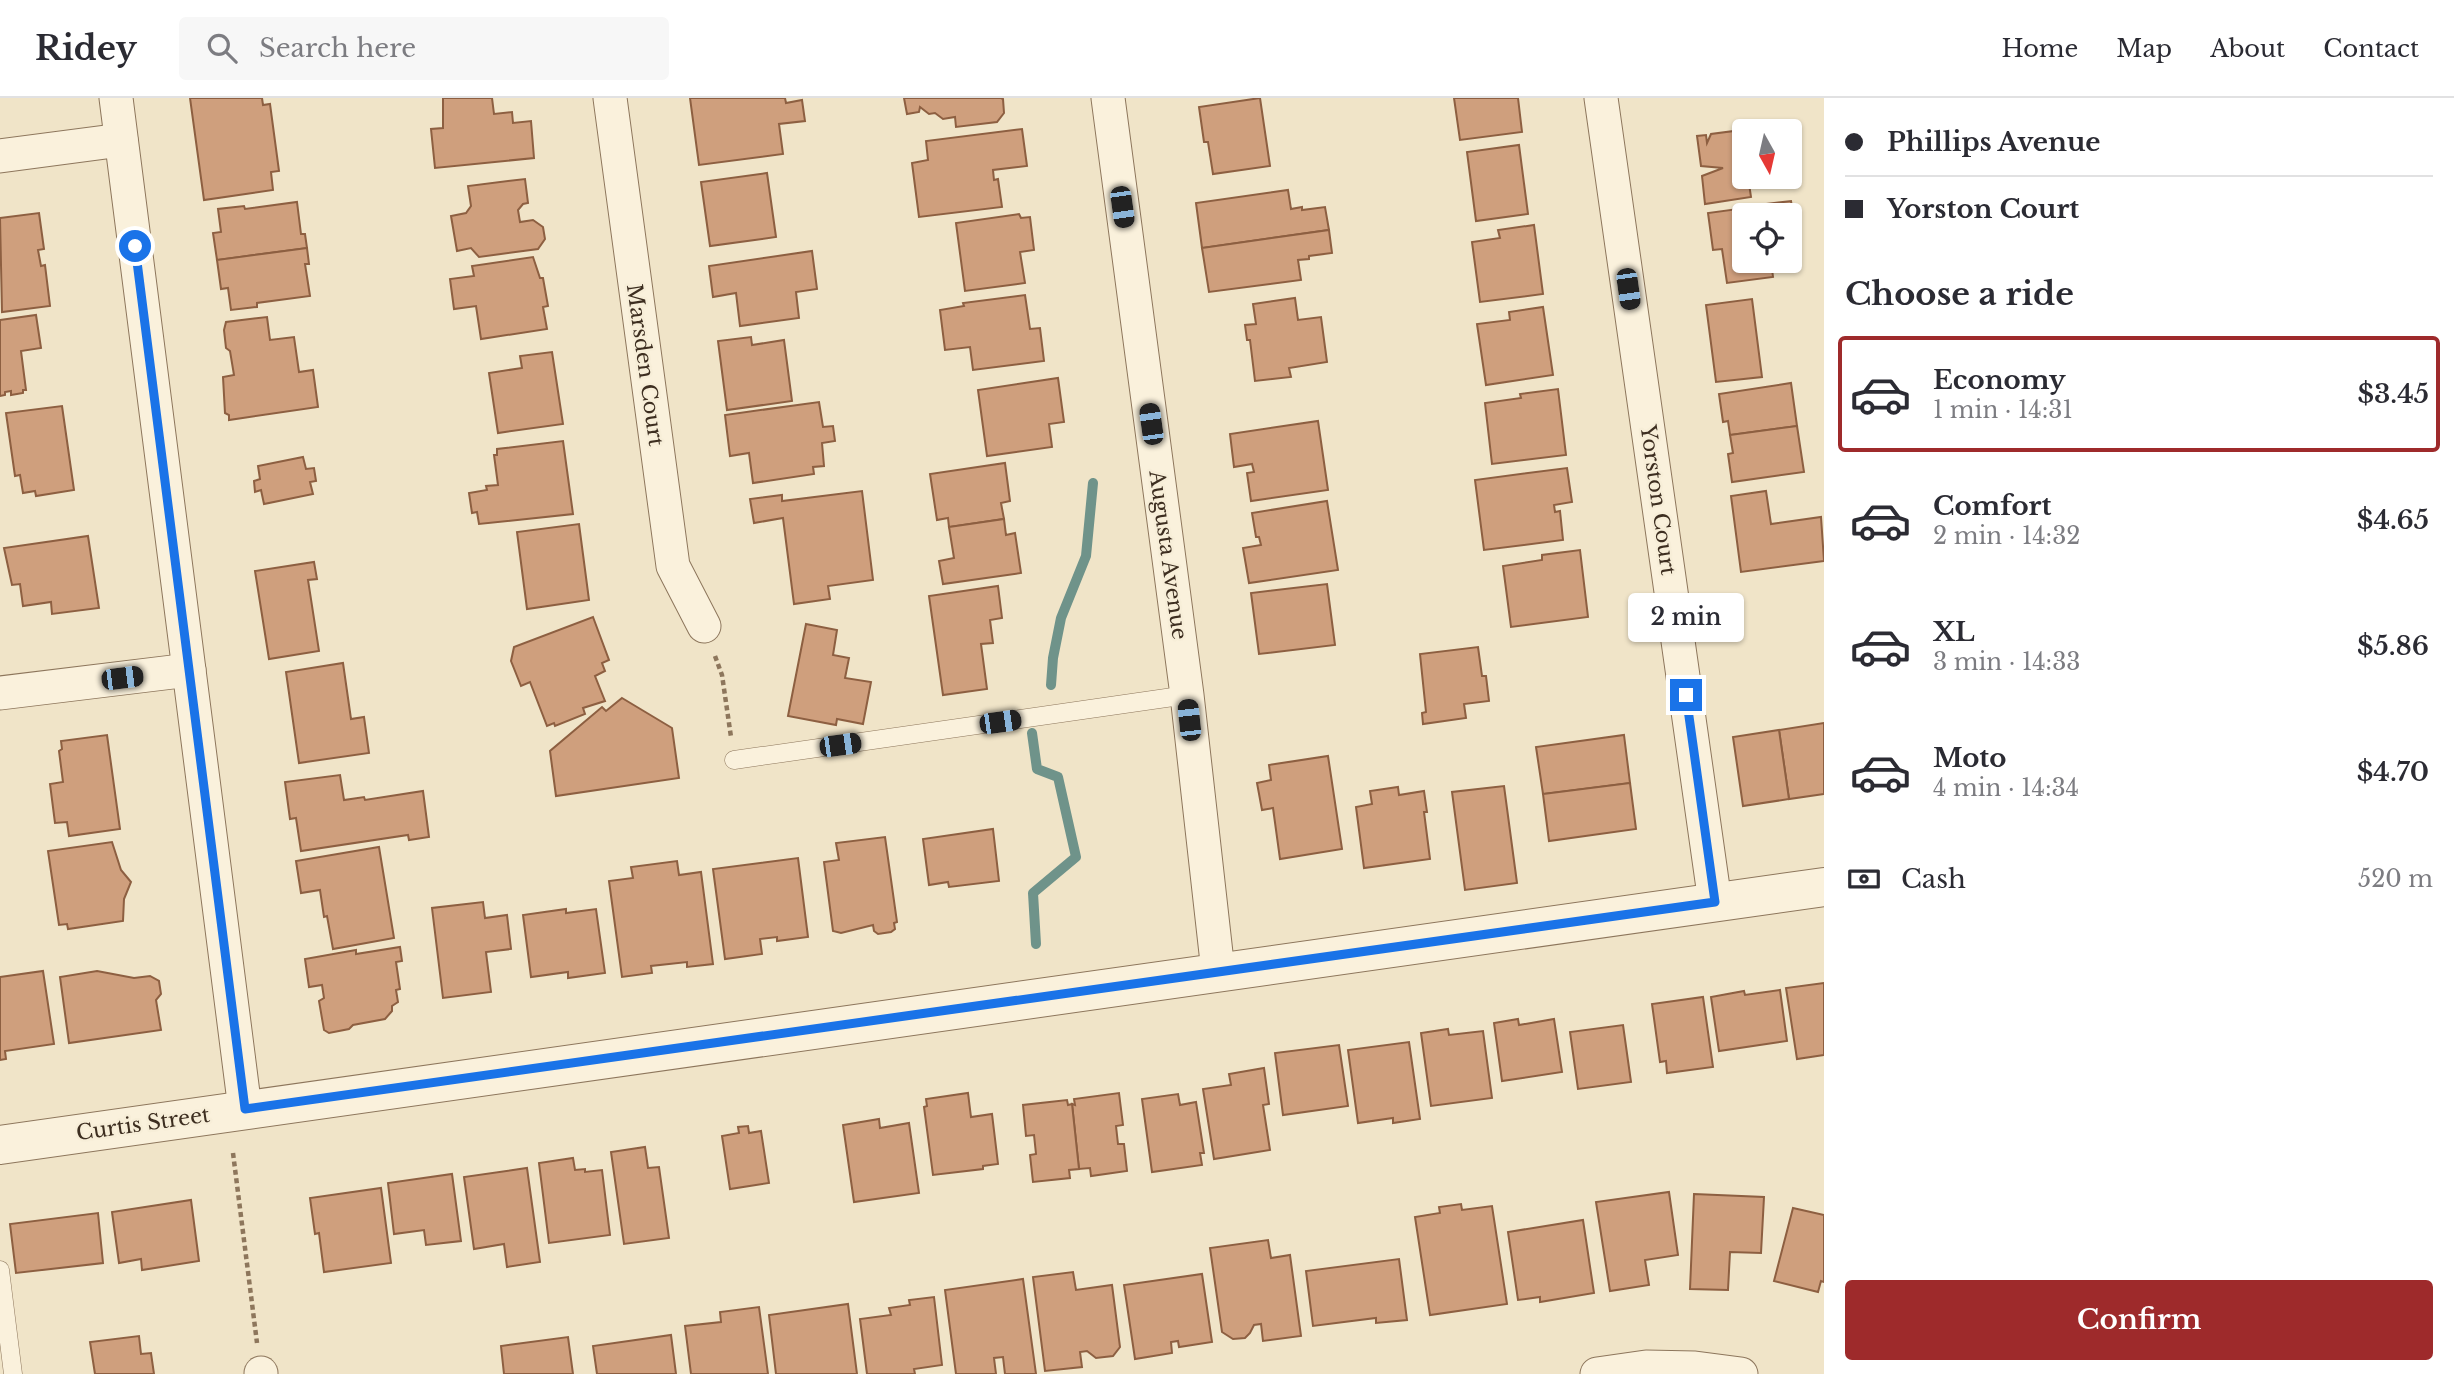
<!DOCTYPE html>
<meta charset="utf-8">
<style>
:root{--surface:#fff;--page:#f7f7f7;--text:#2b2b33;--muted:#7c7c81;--line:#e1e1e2;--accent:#9e2a2b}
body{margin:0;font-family:"Libre Baskerville",serif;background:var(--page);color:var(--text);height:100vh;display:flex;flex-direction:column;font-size:26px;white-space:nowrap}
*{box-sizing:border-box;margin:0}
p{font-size:23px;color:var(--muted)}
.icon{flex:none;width:38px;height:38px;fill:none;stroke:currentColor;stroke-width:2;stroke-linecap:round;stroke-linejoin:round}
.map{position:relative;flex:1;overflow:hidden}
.details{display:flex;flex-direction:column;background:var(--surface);width:630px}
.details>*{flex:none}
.top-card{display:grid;align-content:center;height:154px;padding:0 21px;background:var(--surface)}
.needle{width:46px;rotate:172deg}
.fabs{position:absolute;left:1732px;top:21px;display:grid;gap:14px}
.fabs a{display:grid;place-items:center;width:70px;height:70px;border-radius:7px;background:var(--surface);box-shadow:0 2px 5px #0004;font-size:35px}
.end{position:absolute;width:32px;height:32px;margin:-16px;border:9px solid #1a73e8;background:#fff;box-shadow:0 0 0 4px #fff}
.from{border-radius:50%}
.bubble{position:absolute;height:49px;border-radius:7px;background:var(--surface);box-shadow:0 2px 5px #0004;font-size:23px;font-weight:600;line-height:49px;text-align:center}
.car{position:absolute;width:21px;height:42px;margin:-21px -10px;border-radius:9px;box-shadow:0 0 5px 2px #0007;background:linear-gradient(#222 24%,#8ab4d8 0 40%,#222 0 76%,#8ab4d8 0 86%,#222 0)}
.top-card b{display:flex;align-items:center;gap:24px;height:66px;font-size:26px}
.top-card b+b{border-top:2px solid var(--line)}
.top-card i{width:18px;height:18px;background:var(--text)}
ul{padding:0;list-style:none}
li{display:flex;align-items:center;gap:21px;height:116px;margin:0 14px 10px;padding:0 7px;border:4px solid transparent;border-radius:7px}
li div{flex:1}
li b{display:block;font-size:26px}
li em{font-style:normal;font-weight:600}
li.selected{border-color:var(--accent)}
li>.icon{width:63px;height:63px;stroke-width:1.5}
h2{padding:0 21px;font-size:32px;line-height:84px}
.pay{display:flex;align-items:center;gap:18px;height:77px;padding:0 21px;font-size:26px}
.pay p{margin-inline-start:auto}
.button{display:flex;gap:14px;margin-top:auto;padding:14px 21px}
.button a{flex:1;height:80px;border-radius:7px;background:var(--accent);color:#fff;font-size:28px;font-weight:600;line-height:80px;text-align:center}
header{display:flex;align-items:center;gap:42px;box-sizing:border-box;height:98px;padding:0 35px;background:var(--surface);border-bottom:2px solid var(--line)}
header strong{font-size:33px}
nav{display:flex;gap:38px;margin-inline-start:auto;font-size:24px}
.search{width:490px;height:63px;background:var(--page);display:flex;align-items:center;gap:18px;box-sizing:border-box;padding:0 24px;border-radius:7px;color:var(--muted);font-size:26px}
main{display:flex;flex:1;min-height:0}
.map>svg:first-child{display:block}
</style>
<header>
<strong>Ridey</strong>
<div class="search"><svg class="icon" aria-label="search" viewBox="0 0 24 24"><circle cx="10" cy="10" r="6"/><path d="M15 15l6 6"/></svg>Search here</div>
<nav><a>Home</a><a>Map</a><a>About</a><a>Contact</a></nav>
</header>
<main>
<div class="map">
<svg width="1824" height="1276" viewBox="0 0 1824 1276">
<rect width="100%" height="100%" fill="#f0e4c8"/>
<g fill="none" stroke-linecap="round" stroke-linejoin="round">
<g stroke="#6f938a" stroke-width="10">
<polyline points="1051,587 1053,560 1061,520 1086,458 1093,385"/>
<polyline points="1032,635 1037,671 1058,679 1076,759 1033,795 1036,846"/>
</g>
</g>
<g fill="#cf9f7d" stroke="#8d5f41" stroke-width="2">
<polygon points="190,0 262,0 263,7 270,6 279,73 271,74 273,92 204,102"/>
<polygon points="443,0 492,0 494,16 512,14 513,25 531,23 534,60 435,70 431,31 443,30"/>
<polygon points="690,0 785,0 786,5 802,2 805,23 779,26 783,56 699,67"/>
<polygon points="904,0 1001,0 1003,1 1004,15 997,24 956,29 955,19 943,21 935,15 929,16 920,9 919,14 907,16"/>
<polygon points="1260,0 1270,68 1213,76 1208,44 1204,44 1199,9"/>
<polygon points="1454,0 1518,0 1522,34 1460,42"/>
<polygon points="1022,31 1027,68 993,72 994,82 998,81 1002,109 919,119 912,65 928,62 926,43"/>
<polygon points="1742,32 1745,79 1748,79 1751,99 1705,106 1702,78 1723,70 1701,68 1697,38 1706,37 1707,45 1711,36"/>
<polygon points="1519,47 1528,116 1476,123 1467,54"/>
<polygon points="767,75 776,139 710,148 701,84"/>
<polygon points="525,81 528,105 523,106 518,112 520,124 533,122 543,129 545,141 538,151 479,159 471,150 457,153 451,118 466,115 471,108 468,88"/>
<polygon points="1288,92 1291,111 1302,109 1302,112 1325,109 1329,132 1202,150 1196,105"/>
<polygon points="1791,103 1796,136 1790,137 1790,117 1745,117 1745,163 1771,163 1773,179 1727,185 1722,151 1713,152 1708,115 1760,108 1762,113 1766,113 1767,106"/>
<polygon points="297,104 301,136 305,136 307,150 217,162 213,135 221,134 218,111 244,108 245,111"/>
<polygon points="39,115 44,151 38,152 41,168 45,167 50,208 2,214 0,120"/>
<polygon points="1019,116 1021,120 1030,119 1034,152 1020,154 1025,185 965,193 956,125"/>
<polygon points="1534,127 1543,196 1480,204 1472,144 1500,140 1498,132"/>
<polygon points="1329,132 1332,155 1309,158 1309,161 1298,162 1301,182 1209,194 1202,150"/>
<polygon points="307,150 309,166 305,166 310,198 257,205 257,209 231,212 228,190 221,191 217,162"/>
<polygon points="812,153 817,191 796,194 799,220 740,228 736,195 713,199 709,168"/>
<polygon points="533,159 540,180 543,180 548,208 543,209 547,231 481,241 476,208 454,211 450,181 474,178 472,168"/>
<polygon points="1025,197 1030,231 1040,230 1044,263 973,272 970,249 945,252 940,212 964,208 963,205"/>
<polygon points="1295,200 1298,222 1321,219 1327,264 1289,270 1291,279 1255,283 1250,242 1247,242 1245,227 1256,226 1253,206"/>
<polygon points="1752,201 1762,279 1716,284 1706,207"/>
<polygon points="1543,209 1553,277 1486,287 1477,226 1510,222 1509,214"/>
<polygon points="36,217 41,250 21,253 26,292 23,292 23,295 11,297 11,293 5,294 5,297 0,298 0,222"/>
<polygon points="267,219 270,242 294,239 299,274 313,272 318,309 229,322 229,317 225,315 223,279 234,277 230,253 226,250 224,232 226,224"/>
<polygon points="751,239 752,247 784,242 792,303 727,312 718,243"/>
<polygon points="552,254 563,326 498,335 489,275 522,270 520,258"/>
<polygon points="1058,280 1064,324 1049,326 1052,349 987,358 978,292"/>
<polygon points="1791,285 1797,328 1730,337 1728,323 1723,324 1719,296"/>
<polygon points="1558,291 1566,357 1492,366 1485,305 1521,300 1520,296"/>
<polygon points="819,304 823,329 833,328 835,343 822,345 824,368 813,369 814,376 753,385 749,355 730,358 725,317"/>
<polygon points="62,308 74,392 36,398 35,393 23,395 20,377 15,378 6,315"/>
<polygon points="1318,323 1328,392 1251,403 1247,375 1254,374 1252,366 1234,369 1230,336"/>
<polygon points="1797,328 1804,374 1732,384 1728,356 1733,355 1730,337"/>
<polygon points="563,343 573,416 479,426 477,414 472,415 469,395 487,392 486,388 498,387 494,357 497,357 497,351"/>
<polygon points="303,359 306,371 314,370 316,383 310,384 313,396 264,406 261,392 255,394 254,383 260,381 258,368"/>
<polygon points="1005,365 1010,403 1001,405 1004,421 949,429 948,420 937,422 930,376"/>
<polygon points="1567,370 1572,404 1554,407 1555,414 1560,413 1563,442 1484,452 1475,382"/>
<polygon points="862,393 873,482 828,488 830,501 794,506 783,420 754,425 750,401 782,397 782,403"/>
<polygon points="1766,393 1771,426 1821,419 1824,463 1741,474 1731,398"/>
<polygon points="1327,403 1338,472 1249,485 1243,450 1261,447 1259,439 1256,439 1252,415"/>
<polygon points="1004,421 1006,437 1015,435 1021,475 943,486 939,463 954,460 949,429"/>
<polygon points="579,426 589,502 527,511 517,434"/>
<polygon points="88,438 99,510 52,516 51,504 23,508 20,486 12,487 4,450"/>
<polygon points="1580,452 1588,519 1511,529 1503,468 1542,462 1542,457"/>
<polygon points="314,464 317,481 308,482 319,553 269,561 255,473"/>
<polygon points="1327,486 1335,547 1259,556 1251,495"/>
<polygon points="998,488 1002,520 990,522 993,545 981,546 987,591 943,597 929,498"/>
<polygon points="593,519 609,562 602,565 605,573 595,578 605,603 583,610 585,616 555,628 554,625 547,628 530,584 521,588 511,563 514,549"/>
<polygon points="806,526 837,532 833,557 849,560 845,580 871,584 863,626 837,621 836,627 788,618"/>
<polygon points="1478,549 1482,578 1486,578 1489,603 1464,606 1466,620 1423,626 1422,615 1426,614 1420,556"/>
<polygon points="343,565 351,621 364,619 369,655 299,665 286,574"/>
<polygon points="622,600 672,630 679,680 556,698 550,653 602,609 606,613"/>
<polygon points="1824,625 1824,696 1789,701 1779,632"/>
<polygon points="1779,632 1789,701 1743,708 1733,639"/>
<polygon points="107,637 120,731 69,738 67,724 55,725 50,686 63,684 59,653 62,651 61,643"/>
<polygon points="1624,637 1630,685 1543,696 1536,649"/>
<polygon points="1328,658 1342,751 1280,761 1273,710 1262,712 1257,685 1271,682 1269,667"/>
<polygon points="340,677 344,702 364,699 365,702 423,693 429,739 409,742 408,737 301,753 296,720 290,721 285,684"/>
<polygon points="1630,685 1636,731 1549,743 1543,696"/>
<polygon points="1504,688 1517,785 1465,792 1452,694"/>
<polygon points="1398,689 1399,697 1424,693 1427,714 1424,714 1430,761 1364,770 1356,709 1372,706 1370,693"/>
<polygon points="993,731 999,783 949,789 948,784 929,787 923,741"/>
<polygon points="885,739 897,824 894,825 895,831 891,834 878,836 874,833 873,827 841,835 833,833 824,764 839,762 836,745"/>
<polygon points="112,744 121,772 131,784 124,801 123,823 68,831 67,826 59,827 48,753"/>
<polygon points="379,749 394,840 333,851 327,818 324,819 320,792 301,795 296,763"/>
<polygon points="798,760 808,839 777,843 777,839 760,841 762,856 725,861 713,771"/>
<polygon points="677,763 679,777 701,774 713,866 687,869 687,864 651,868 652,875 622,879 609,783 633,780 631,769"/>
<polygon points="483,804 485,820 507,817 511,851 486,854 491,894 443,900 432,810"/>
<polygon points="566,811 566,815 596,811 605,875 568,880 568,874 531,879 523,817"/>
<polygon points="400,849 402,863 396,864 400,891 396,892 398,904 392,908 392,913 385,921 353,927 349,931 329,935 324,932 319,903 324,900 322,887 309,889 305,861 356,852 356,856"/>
<polygon points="43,873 54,946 5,953 6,961 0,962 0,879"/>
<polygon points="97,873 134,880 150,878 159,883 161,896 156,902 161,932 69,945 60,879"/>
<polygon points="1824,885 1824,957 1797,961 1786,890"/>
<polygon points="1780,892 1787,943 1719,953 1711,899 1744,893 1745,897"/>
<polygon points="1703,899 1713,969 1667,975 1666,963 1660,964 1652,906"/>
<polygon points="1518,921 1519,927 1554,921 1562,974 1502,983 1494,925"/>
<polygon points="1623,927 1631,984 1578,991 1570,934"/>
<polygon points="1448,931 1449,937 1483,933 1492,1000 1431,1008 1421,935"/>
<polygon points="1409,944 1420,1021 1393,1025 1393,1020 1358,1025 1348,952"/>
<polygon points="1339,947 1348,1008 1283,1017 1275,955"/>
<polygon points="1264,970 1269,1006 1263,1007 1270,1052 1214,1061 1203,991 1231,987 1229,976"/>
<polygon points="968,995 971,1019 992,1016 998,1066 983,1068 983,1071 933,1077 924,1009 927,1008 926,1001"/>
<polygon points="1119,995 1123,1027 1116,1028 1118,1046 1124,1046 1127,1073 1091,1078 1090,1070 1079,1071 1072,1006 1075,1007 1074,1001"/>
<polygon points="1178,996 1180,1007 1196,1004 1204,1055 1200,1055 1202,1067 1152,1074 1142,1001"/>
<polygon points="1067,1002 1068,1007 1072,1006 1079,1071 1069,1072 1070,1080 1033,1084 1030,1057 1036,1056 1034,1037 1026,1038 1023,1007"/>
<polygon points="879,1021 880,1030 909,1025 919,1095 854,1104 843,1027"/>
<polygon points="748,1028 749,1035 761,1033 769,1085 730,1091 722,1038 739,1035 738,1029"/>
<polygon points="645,1049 648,1070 659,1069 669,1140 624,1146 611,1054"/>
<polygon points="573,1060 575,1072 585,1071 585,1074 602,1072 610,1137 549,1145 539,1065"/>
<polygon points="527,1070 540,1164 507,1169 504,1146 474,1151 464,1079"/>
<polygon points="452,1076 461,1143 426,1147 424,1132 394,1136 388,1085"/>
<polygon points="381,1090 391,1165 324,1174 319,1135 315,1136 310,1100"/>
<polygon points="1669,1094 1678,1157 1645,1162 1649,1187 1610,1193 1596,1104"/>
<polygon points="1694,1096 1764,1099 1761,1155 1730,1154 1728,1192 1690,1191"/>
<polygon points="191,1102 199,1163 142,1172 141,1161 119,1165 112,1114"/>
<polygon points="1461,1106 1462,1112 1492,1108 1507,1206 1430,1217 1415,1119 1440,1115 1439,1109"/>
<polygon points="1793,1110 1824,1117 1824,1184 1821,1183 1818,1194 1774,1183"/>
<polygon points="98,1115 103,1165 16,1175 10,1126"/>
<polygon points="1583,1122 1594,1195 1540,1204 1540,1199 1518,1202 1508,1134"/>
<polygon points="1268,1142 1271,1160 1290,1157 1301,1238 1263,1243 1261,1226 1254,1227 1250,1235 1245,1240 1233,1241 1222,1234 1210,1150"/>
<polygon points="1399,1161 1407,1222 1376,1225 1376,1220 1313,1228 1306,1173"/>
<polygon points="1073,1174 1076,1192 1112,1187 1120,1249 1113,1258 1096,1260 1087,1253 1080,1254 1082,1269 1045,1273 1033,1179"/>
<polygon points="1202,1176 1212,1244 1179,1249 1178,1243 1171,1244 1172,1255 1135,1261 1124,1187"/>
<polygon points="1023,1181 1036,1276 1005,1276 1003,1259 994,1260 996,1276 956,1276 945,1192"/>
<polygon points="934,1199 942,1267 914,1271 915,1276 867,1276 860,1221 891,1217 889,1210 910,1207 909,1202"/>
<polygon points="848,1206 857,1276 776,1276 769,1217"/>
<polygon points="759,1209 768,1276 691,1276 685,1228 721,1224 720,1214"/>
<polygon points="671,1237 676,1276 597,1276 593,1248"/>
<polygon points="139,1238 141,1256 151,1255 154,1276 95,1276 90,1244"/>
<polygon points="568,1239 573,1276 504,1276 501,1248"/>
</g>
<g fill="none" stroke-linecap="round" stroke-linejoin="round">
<g stroke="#8d765c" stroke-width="19">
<g id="service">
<polyline points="734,662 1187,597"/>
<polyline points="0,1172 13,1276"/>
</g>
</g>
<g stroke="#8d765c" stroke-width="35">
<g id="minor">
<polyline points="116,0 245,1011"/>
<polyline points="610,0 673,468 704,528"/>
<polyline points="1108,0 1187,597 1218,873"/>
<polyline points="1601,0 1715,804"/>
<polyline points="0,58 121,42"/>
<polyline points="0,595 189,572"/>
<polyline points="261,1275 261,1276"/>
<polyline points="1597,1276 1646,1269 1695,1270 1741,1276"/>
</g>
</g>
<g stroke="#8d765c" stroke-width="40">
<polyline id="tertiary" points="0,1047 1824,789"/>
</g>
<g stroke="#8d765c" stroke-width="4.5" stroke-dasharray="5 3.5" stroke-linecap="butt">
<polyline points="715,558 722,577 731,639"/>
<polyline points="233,1055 257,1245"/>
</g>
<use href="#service" stroke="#faf1dc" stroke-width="18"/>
<use href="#minor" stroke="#faf1dc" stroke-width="33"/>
<use href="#tertiary" stroke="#faf1dc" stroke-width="38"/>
</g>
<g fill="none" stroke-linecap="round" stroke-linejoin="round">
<polyline stroke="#1a73e8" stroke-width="9" points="135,148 245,1011 1715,804 1686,597"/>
</g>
<g text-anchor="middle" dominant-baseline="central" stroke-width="5" stroke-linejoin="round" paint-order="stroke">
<g font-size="21" fill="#3d2e20" stroke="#f7eed8">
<text transform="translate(645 267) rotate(82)">Marsden Court</text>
<text transform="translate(1658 402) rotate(82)">Yorston Court</text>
<text transform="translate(1168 457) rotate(82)">Augusta Avenue</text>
<text transform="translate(143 1026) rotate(-8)">Curtis Street</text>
</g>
</g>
</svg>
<div class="fabs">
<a><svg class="needle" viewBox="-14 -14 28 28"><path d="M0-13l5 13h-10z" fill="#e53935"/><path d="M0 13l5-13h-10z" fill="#7c7c81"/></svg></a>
<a><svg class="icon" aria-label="locate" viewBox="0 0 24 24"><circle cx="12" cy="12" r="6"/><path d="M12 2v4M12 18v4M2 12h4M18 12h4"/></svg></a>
</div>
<i class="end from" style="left:135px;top:148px"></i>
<i class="end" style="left:1686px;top:597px"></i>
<div class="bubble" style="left:1628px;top:495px;width:116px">2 min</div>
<i class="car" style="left:1122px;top:109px;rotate:172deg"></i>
<i class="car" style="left:1628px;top:191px;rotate:172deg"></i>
<i class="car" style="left:1151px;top:326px;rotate:352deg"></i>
<i class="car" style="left:122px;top:580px;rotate:83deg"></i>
<i class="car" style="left:1189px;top:622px;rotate:354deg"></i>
<i class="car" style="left:1000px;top:624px;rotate:82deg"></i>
<i class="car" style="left:840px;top:647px;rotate:82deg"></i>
</div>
<section class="details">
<div class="top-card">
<b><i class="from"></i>Phillips Avenue</b>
<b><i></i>Yorston Court</b>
</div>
<h2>Choose a ride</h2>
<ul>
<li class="selected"><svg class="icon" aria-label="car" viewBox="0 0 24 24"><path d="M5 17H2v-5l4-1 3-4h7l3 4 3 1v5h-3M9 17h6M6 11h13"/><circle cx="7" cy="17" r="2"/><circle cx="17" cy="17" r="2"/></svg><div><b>Economy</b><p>1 min · 14:31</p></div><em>$3.45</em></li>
<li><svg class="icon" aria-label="car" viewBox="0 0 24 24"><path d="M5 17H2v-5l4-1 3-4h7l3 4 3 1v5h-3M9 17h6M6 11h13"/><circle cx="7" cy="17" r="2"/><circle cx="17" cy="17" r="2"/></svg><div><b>Comfort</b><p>2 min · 14:32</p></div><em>$4.65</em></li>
<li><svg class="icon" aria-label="car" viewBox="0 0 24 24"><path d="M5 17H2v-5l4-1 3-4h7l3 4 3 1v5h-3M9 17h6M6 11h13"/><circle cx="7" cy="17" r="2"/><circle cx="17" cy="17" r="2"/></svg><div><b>XL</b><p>3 min · 14:33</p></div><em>$5.86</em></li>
<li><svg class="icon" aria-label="car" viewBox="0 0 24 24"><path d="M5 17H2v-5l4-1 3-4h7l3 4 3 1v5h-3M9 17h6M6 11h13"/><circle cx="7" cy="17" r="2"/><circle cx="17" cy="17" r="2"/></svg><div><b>Moto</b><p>4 min · 14:34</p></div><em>$4.70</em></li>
</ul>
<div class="pay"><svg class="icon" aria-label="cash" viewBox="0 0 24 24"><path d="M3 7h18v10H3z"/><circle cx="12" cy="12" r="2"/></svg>Cash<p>520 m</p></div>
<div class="button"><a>Confirm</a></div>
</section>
</main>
